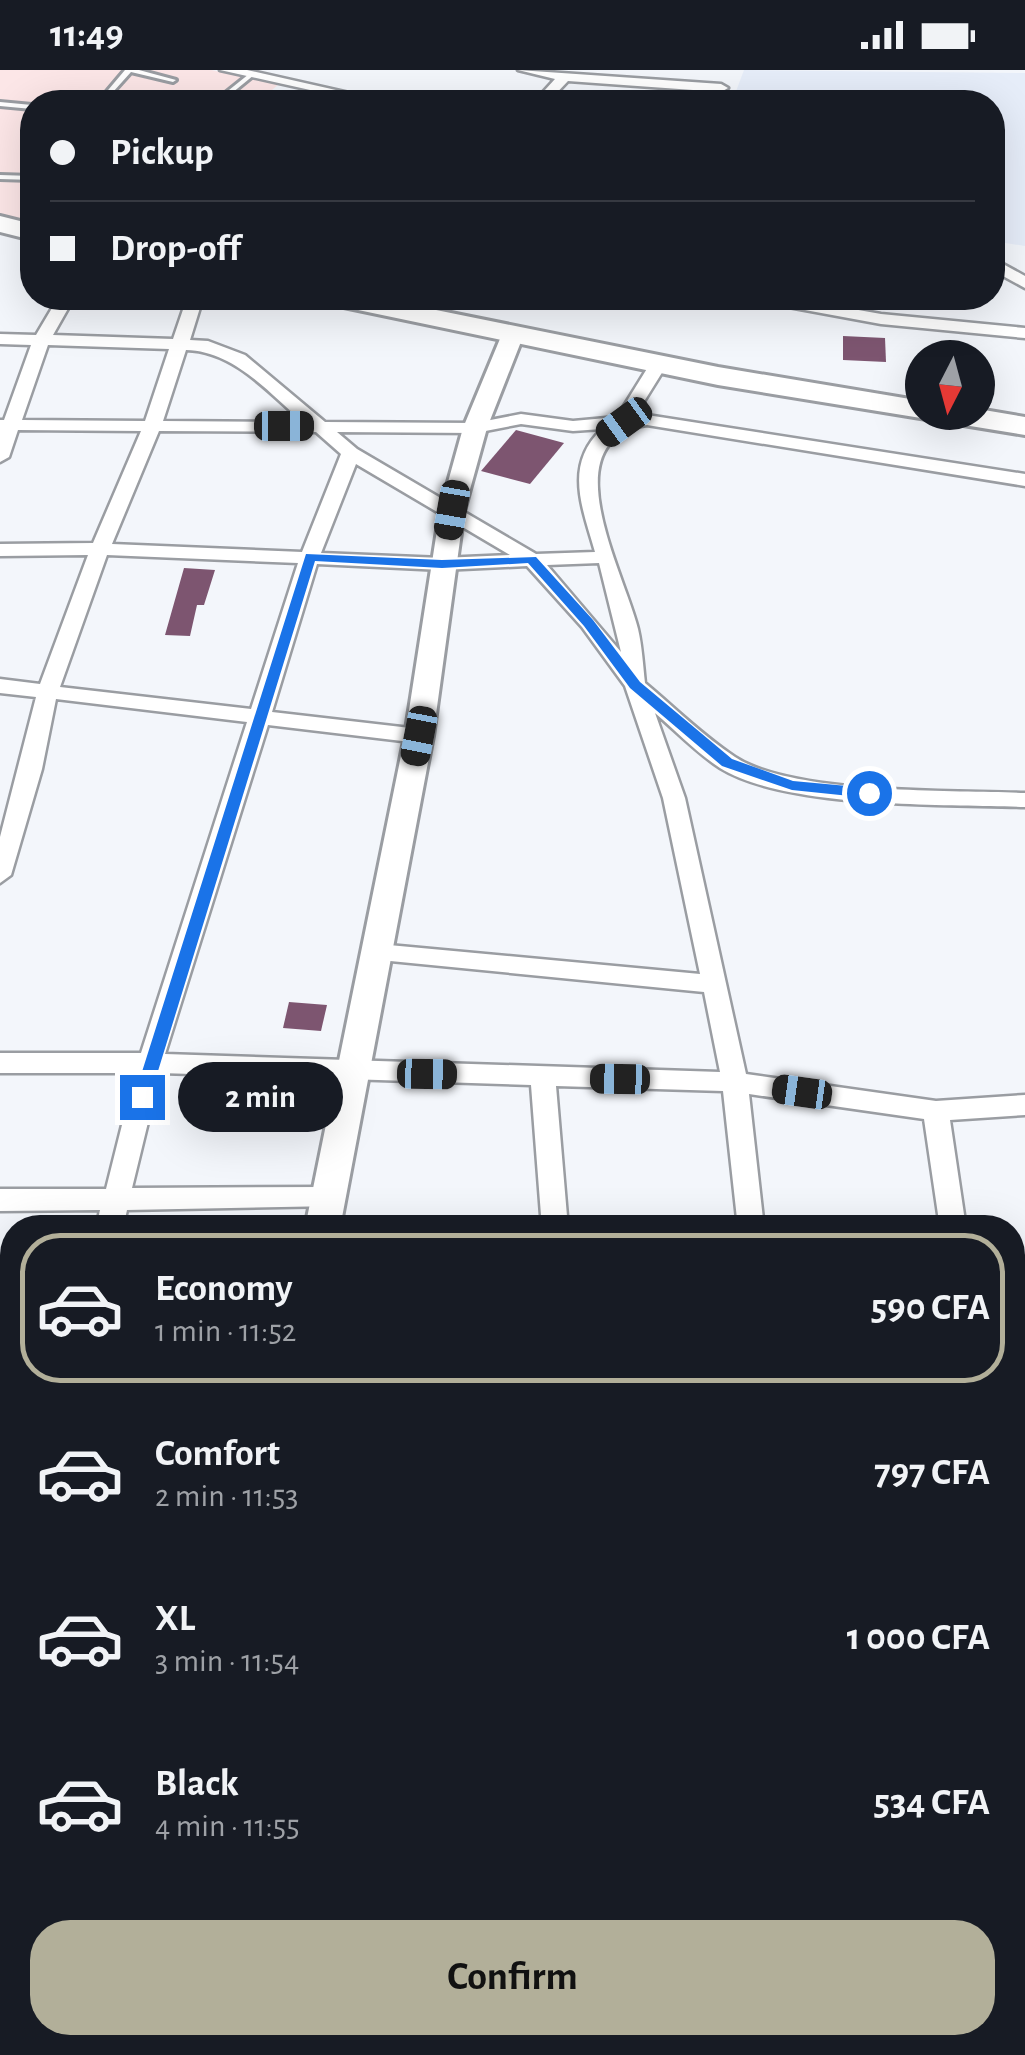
<!DOCTYPE html>
<meta charset="utf-8">
<style>
:root{--surface:#171b24;--page:#20242c;--text:#f1f3f6;--muted:#9ea1a6;--line:#363941;--accent:#b2af99}
body{margin:0;font-family:"Alegreya Sans",sans-serif;background:var(--page);color:var(--text);height:100vh;display:flex;flex-direction:column;font-size:38px;white-space:nowrap}
*{box-sizing:border-box;margin:0}
p{font-size:32px;color:var(--muted)}
.icon{flex:none;width:55px;height:55px;fill:none;stroke:currentColor;stroke-width:2;stroke-linecap:round;stroke-linejoin:round}
.map{position:relative;flex:1;overflow:hidden}
.panel{position:absolute;left:0px;top:1145px;width:1025px;height:840px;display:flex;flex-direction:column;background:var(--surface);border-radius:40px 40px 0 0;box-shadow:0 10px 40px #0002}
.panel>*{flex:none}
.hud{position:absolute;left:20px;top:20px;width:985px;height:220px;border-radius:40px;box-shadow:0 10px 40px #0002;display:grid;align-content:center;height:220px;padding:0 30px;background:var(--surface)}
.needle{width:65px;rotate:186deg}
.controls{position:absolute;left:905px;top:270px;display:grid;gap:20px}
.controls a{display:grid;place-items:center;width:90px;height:90px;border-radius:50%;background:var(--surface);box-shadow:0 10px 40px #0002;font-size:50px}
.end{position:absolute;width:45px;height:45px;margin:-22px;border:12px solid #1a73e8;background:#fff;box-shadow:0 0 0 5px #fff}
.from{border-radius:50%}
.bubble{position:absolute;height:70px;border-radius:35px;background:var(--surface);box-shadow:0 10px 40px #0002;font-size:32px;font-weight:700;line-height:70px;text-align:center}
.car{position:absolute;width:30px;height:60px;margin:-30px -15px;border-radius:12px;box-shadow:0 0 8px 2px #0007;background:linear-gradient(#222 24%,#8ab4d8 0 40%,#222 0 76%,#8ab4d8 0 86%,#222 0)}
.hud b{display:flex;align-items:center;gap:35px;height:95px;font-size:38px}
.hud b+b{border-top:2px solid var(--line)}
.hud i{width:25px;height:25px;background:var(--text)}
ul{padding:18px 0 0;list-style:none}
li{display:flex;align-items:center;gap:30px;height:150px;margin:0 20px 15px;padding:0 10px;border:5px solid transparent;border-radius:40px}
li div{flex:1}
li b{display:block;font-size:38px}
li em{font-style:normal;font-weight:700}
li.selected{border-color:var(--accent)}
li>.icon{width:90px;height:90px;stroke-width:1.5}
.primary-button{display:flex;gap:20px;margin-top:auto;padding:20px 30px}
.primary-button a{flex:1;height:115px;border-radius:40px;background:var(--accent);color:#111;font-size:40px;font-weight:700;line-height:115px;text-align:center}
.status{display:flex;justify-content:space-between;align-items:center;height:70px;padding:0 50px;background:var(--surface);direction:ltr}
.status svg{height:28px;fill:currentColor}
.map>svg:first-child{display:block}
</style>
<div class="status"><b>11:49</b><svg viewBox="0 0 49 12"><path d="M0 12V9h3v3zM5 12V6h3v6zM10 12V3h3v9zM15 12V0h3v12zM26 1h20v11H26zM47 4h2v5h-2z"/></svg></div>
<div class="map">
<svg width="1025" height="1985" viewBox="0 0 1025 1985">
<rect width="100%" height="100%" fill="#f3f6fb"/>
<polygon fill="#fce6e7" points="0,0 211,0 279,14 258,32 32,32 32,152 0,145"/>
<polygon fill="#e6edf9" points="744,0 1025,3 1025,176 993,171 992,32 732,32"/>
<g fill="#7d5570">
<polygon points="843,266 885,268 886,292 843,290"/>
<polygon points="516,360 564,373 530,414 481,401"/>
<polygon points="184,498 215,500 204,535 197,535 190,566 165,565"/>
<polygon points="289,932 327,935 321,961 283,958"/>
</g>
<g fill="none" stroke-linecap="round" stroke-linejoin="round">
<g stroke="#9a9da2" stroke-width="6">
<g id="service">
<polygon points="125,0 139,0 176,10 173,12 131,2 104,32 98,32"/>
<polygon points="249,4 254,5 221,32 214,32"/>
<polygon points="0,32 32,35 32,39 0,36"/>
<polygon points="0,105 32,106 32,110 0,109"/>
</g>
</g>
<g stroke="#9a9da2" stroke-width="5">
<g id="minor">
<polygon points="220,0 247,0 389,32 364,32"/>
<polygon points="518,0 721,14 728,18 721,22 568,11 548,32 534,32 555,9"/>
<polygon points="992,188 1025,206 1025,218 992,200"/>
<path d="M 58,228 L 74,228 L 53,265 L 173,269 L 187,228 L 203,228 L 190,270 L 208,271 L 245,285 L 325,352 L 475,353 L 521,344 L 573,351 L 617,347 L 653,289 L 659,288 L 668,293 L 635,346 L 647,345 L 1025,404 L 1025,416 L 647,355 C 550,370 624,502 638,559 C 642,576 643,595 645,613 C 674,637 703,666 735,687 C 793,725 953,720 1025,723 L 1025,737 C 946,734 786,739 720,698 C 697,683 676,661 655,643 L 685,728 L 746,1004 L 936,1031 L 1025,1025 L 1025,1045 L 950,1050 L 966,1158 L 940,1158 L 924,1049 L 749,1024 L 764,1158 L 738,1158 L 723,1021 L 556,1016 L 568,1158 L 542,1158 L 531,1015 L 160,1003 L 132,1118 L 327,1117 L 336,1120 L 340,1128 L 336,1136 L 127,1140 L 123,1158 L 96,1158 L 100,1140 L 0,1141 L 0,1119 L 106,1119 L 135,1003 L 0,1003 L 0,983 L 141,983 L 247,652 L 56,629 L 42,699 L 11,805 L 0,813 L 0,767 L 36,627 L 0,623 L 0,609 L 40,614 L 88,485 L 0,486 L 0,474 L 93,473 L 141,361 L 18,360 L 9,387 L 0,392 L 0,350 L 4,350 L 31,275 L 0,274 L 0,264 L 36,265 ZM 48,275 L 169,279 L 145,351 L 22,350 ZM 186,280 C 234,281 269,323 303,352 L 163,351 ZM 521,354 L 573,361 L 602,359 C 563,395 583,439 595,482 L 536,484 L 357,379 L 337,362 L 475,363 ZM 159,361 L 316,362 L 341,384 L 302,482 L 112,474 ZM 356,394 L 510,485 L 442,488 L 321,483 ZM 107,485 L 298,493 L 251,639 L 60,617 ZM 599,493 L 621,582 L 547,495 ZM 317,494 L 442,500 L 527,496 L 582,557 L 625,616 L 663,728 L 700,904 L 378,874 L 370,877 L 366,883 L 370,889 L 704,922 L 720,1002 L 165,984 L 268,655 L 419,673 L 430,666 L 419,659 L 272,642 Z"/>
<polygon points="759,228 791,228 881,244 1025,258 1025,268 881,254 767,233"/>
<polygon points="1012,1269 1025,1270 1025,1294 1012,1293"/>
<rect x="0" y="1288" width="12" height="24"/>
<polygon points="1012,1528 1025,1529 1025,1559 1012,1558"/>
<polygon points="12,1553 12,1629 0,1637 0,1559"/>
<polygon points="602,1972 638,1972 639,1985 603,1985"/>
</g>
</g>
<g stroke="#9a9da2" stroke-width="6">
<g id="tertiary">
<polygon points="513,257 524,264 487,358 464,441 433,666 340,1158 305,1158 405,666 440,441 463,358 502,264"/>
<polygon points="122,1972 169,1972 165,1985 119,1985"/>
</g>
</g>
<g stroke="#9a9da2" stroke-width="6">
<g id="trunk">
<polygon points="0,146 32,154 32,170 0,162"/>
<polygon points="325,228 377,228 718,297 922,331 922,342 978,342 978,339 1025,347 1025,365 718,315 339,236"/>
</g>
</g>
<use href="#service" fill="#fff" fill-rule="evenodd"/>
<use href="#minor" fill="#fff" fill-rule="evenodd"/>
<use href="#tertiary" fill="#fff" fill-rule="evenodd"/>
<use href="#trunk" fill="#fff" fill-rule="evenodd"/>
</g>
<polygon fill="#1a73e8" points="306,484 442,490 536,487 593,550 640,612 732,689 793,711 869,718 876,723 869,728 792,720 722,696 630,618 584,556 528,493 442,498 315,491 150,1027 148,1031 136,1031 134,1027"/>
</svg>
<div class="controls">
<a><svg class="needle" viewBox="-14 -14 28 28"><path d="M0-13l5 13h-10z" fill="#e53935"/><path d="M0 13l5-13h-10z" fill="#9ea1a6"/></svg></a>
</div>
<i class="end from" style="left:869px;top:723px"></i>
<i class="end" style="left:142px;top:1027px"></i>
<div class="bubble" style="left:178px;top:992px;width:165px">2 min</div>
<i class="car" style="left:624px;top:352px;rotate:234deg"></i>
<i class="car" style="left:284px;top:356px;rotate:90deg"></i>
<i class="car" style="left:452px;top:440px;rotate:190deg"></i>
<i class="car" style="left:419px;top:666px;rotate:191deg"></i>
<i class="car" style="left:427px;top:1004px;rotate:91deg"></i>
<i class="car" style="left:620px;top:1009px;rotate:271deg"></i>
<i class="car" style="left:802px;top:1022px;rotate:278deg"></i>
<div class="hud">
<b><i class="from"></i>Pickup</b>
<b><i></i>Drop-off</b>
</div>
<section class="panel">
<ul>
<li class="selected"><svg class="icon" aria-label="car" viewBox="0 0 24 24"><path d="M5 17H2v-5l4-1 3-4h7l3 4 3 1v5h-3M9 17h6M6 11h13"/><circle cx="7" cy="17" r="2"/><circle cx="17" cy="17" r="2"/></svg><div><b>Economy</b><p>1 min · 11:52</p></div><em>590 CFA</em></li>
<li><svg class="icon" aria-label="car" viewBox="0 0 24 24"><path d="M5 17H2v-5l4-1 3-4h7l3 4 3 1v5h-3M9 17h6M6 11h13"/><circle cx="7" cy="17" r="2"/><circle cx="17" cy="17" r="2"/></svg><div><b>Comfort</b><p>2 min · 11:53</p></div><em>797 CFA</em></li>
<li><svg class="icon" aria-label="car" viewBox="0 0 24 24"><path d="M5 17H2v-5l4-1 3-4h7l3 4 3 1v5h-3M9 17h6M6 11h13"/><circle cx="7" cy="17" r="2"/><circle cx="17" cy="17" r="2"/></svg><div><b>XL</b><p>3 min · 11:54</p></div><em>1 000 CFA</em></li>
<li><svg class="icon" aria-label="car" viewBox="0 0 24 24"><path d="M5 17H2v-5l4-1 3-4h7l3 4 3 1v5h-3M9 17h6M6 11h13"/><circle cx="7" cy="17" r="2"/><circle cx="17" cy="17" r="2"/></svg><div><b>Black</b><p>4 min · 11:55</p></div><em>534 CFA</em></li>
</ul>
<div class="primary-button"><a>Confirm</a></div>
</section>
</div>
